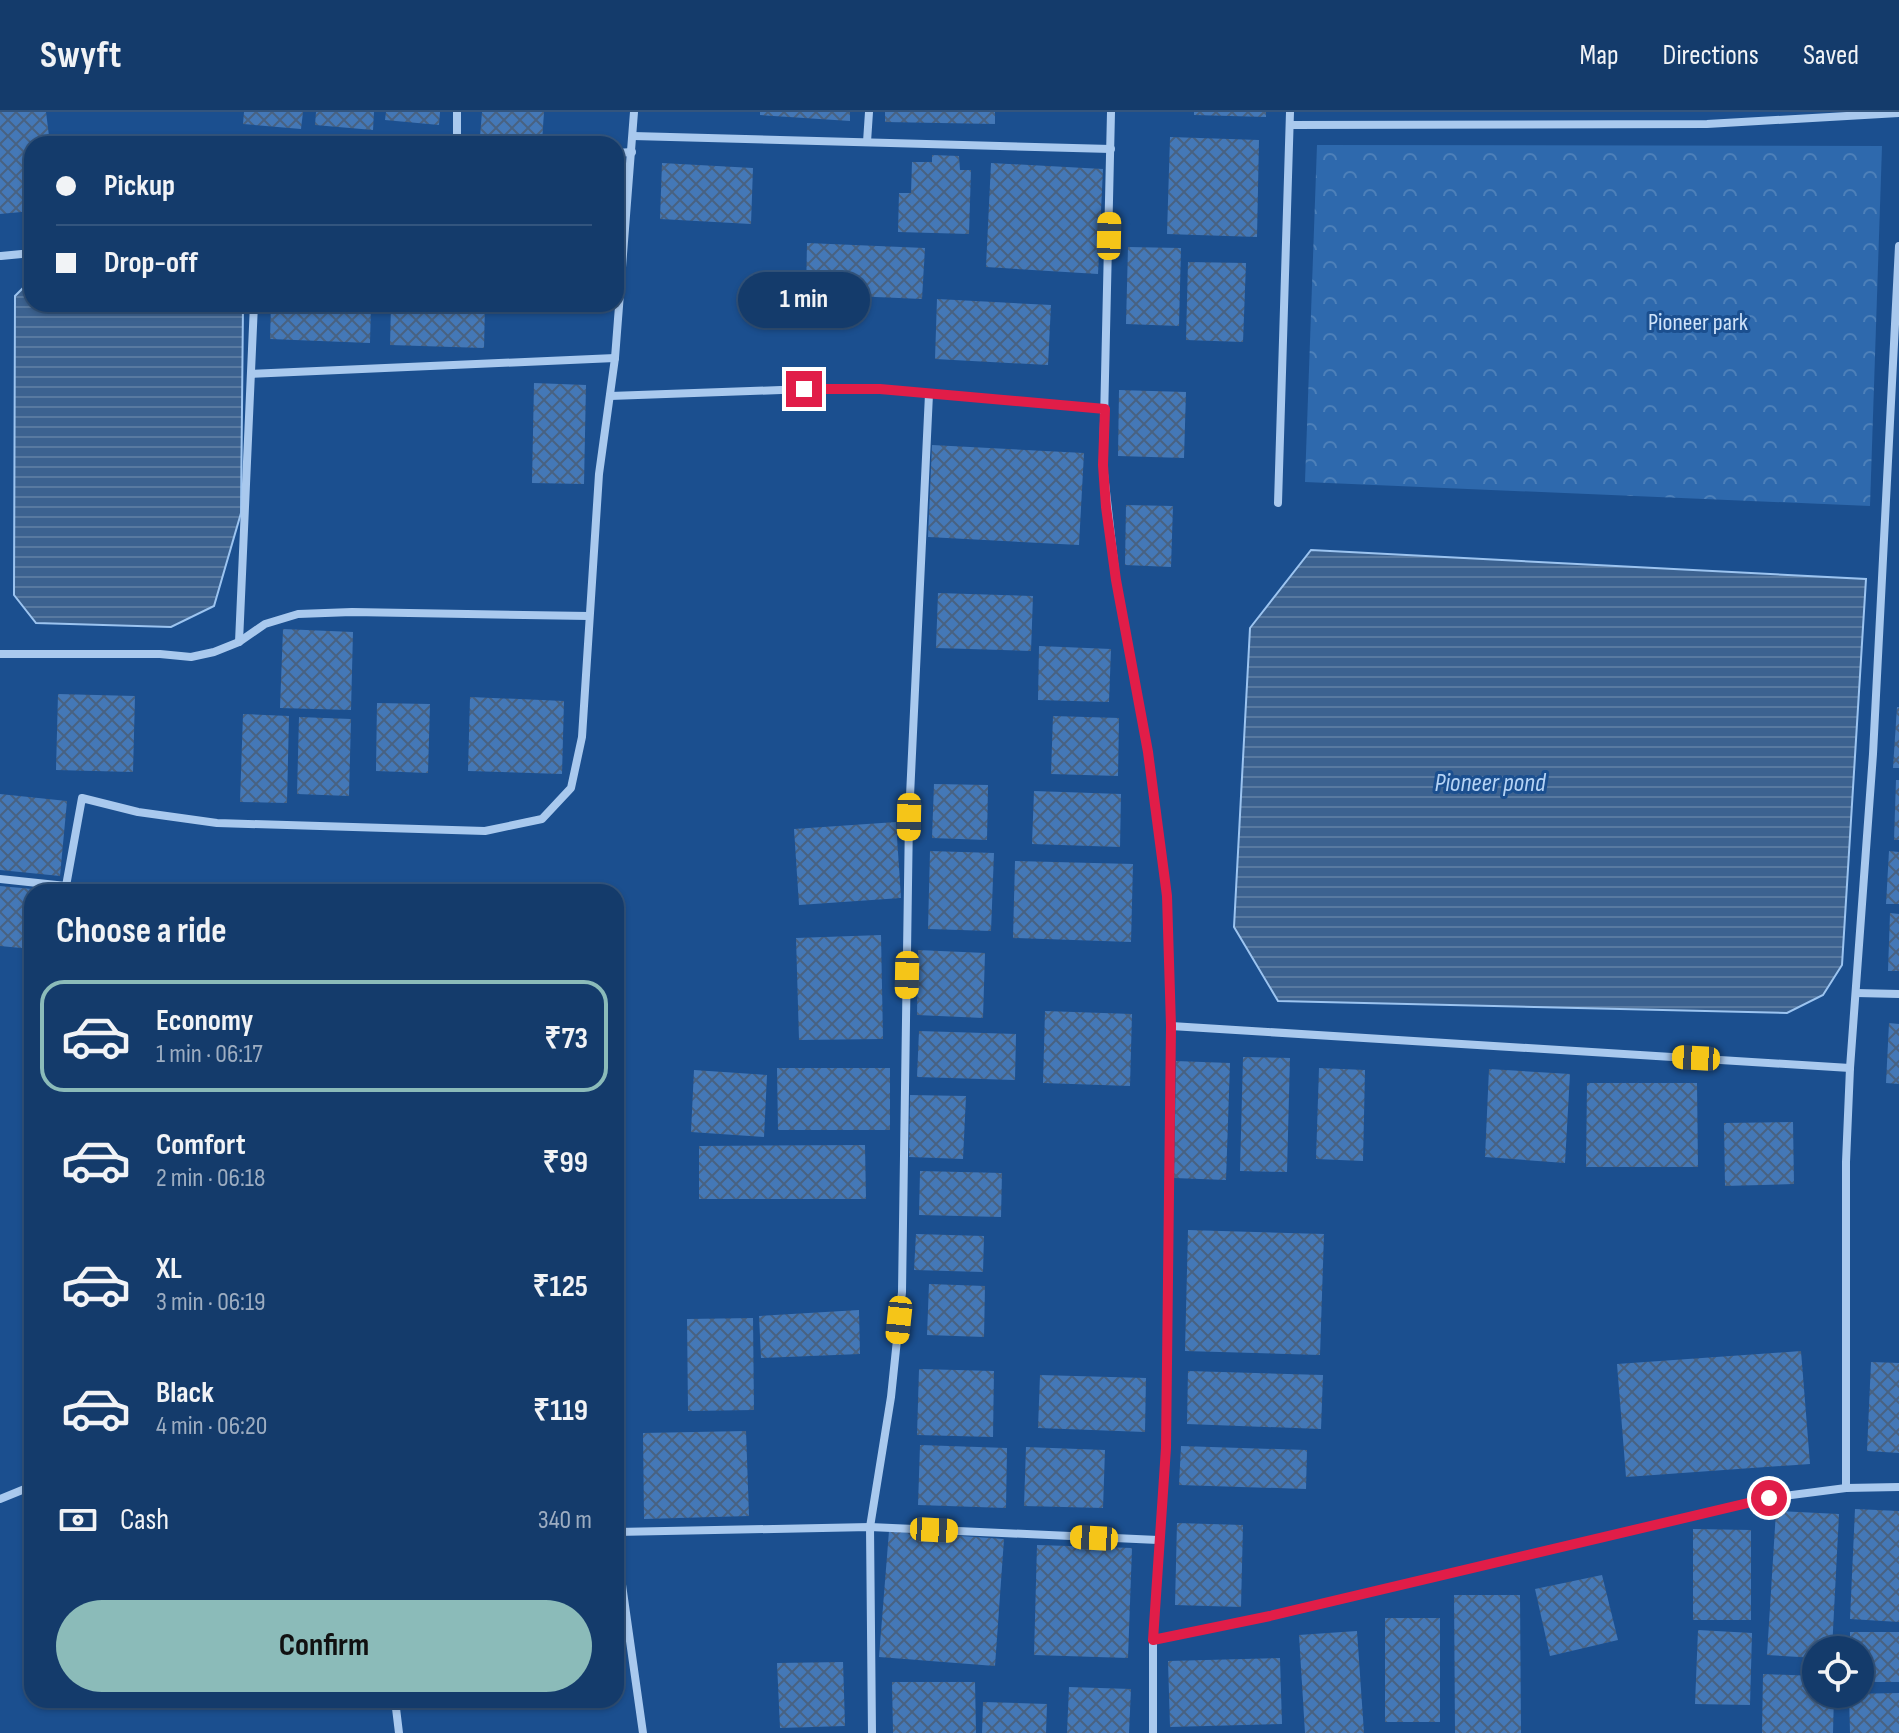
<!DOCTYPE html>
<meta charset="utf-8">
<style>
:root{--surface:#143b6b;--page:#1d4271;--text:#f1f3f6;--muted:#9dadc1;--line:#33557e;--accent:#8bbbb9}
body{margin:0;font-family:"Sofia Sans Condensed",sans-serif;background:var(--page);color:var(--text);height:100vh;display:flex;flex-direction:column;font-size:30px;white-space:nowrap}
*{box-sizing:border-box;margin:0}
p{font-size:26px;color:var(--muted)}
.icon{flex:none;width:44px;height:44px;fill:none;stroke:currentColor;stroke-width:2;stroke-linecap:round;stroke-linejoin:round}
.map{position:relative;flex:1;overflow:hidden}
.sheet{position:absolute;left:24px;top:772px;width:600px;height:824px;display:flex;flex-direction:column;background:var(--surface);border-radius:24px;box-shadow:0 2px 6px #0004,0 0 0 2px var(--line)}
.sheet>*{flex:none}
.hud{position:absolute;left:24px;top:24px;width:600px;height:176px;border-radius:24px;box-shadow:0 2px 6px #0004,0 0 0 2px var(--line);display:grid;align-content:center;height:176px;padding:0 32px;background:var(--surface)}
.fabs{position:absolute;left:1802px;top:1524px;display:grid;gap:16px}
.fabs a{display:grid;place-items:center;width:72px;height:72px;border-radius:50%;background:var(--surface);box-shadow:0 2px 6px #0004,0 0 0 2px var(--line);font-size:40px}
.end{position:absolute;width:36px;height:36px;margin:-18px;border:10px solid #e11d48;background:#fff;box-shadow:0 0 0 4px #fff}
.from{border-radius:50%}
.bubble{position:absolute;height:56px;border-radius:28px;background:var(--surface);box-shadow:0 2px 6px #0004,0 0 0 2px var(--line);font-size:26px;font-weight:700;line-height:56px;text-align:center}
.car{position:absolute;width:24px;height:48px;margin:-24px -12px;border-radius:10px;box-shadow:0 0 6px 2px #0007;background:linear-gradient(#f5c518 24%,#345 0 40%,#f5c518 0 76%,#345 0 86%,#f5c518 0)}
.hud b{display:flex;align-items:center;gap:28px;height:76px;font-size:30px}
.hud b+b{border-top:2px solid var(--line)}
.hud i{width:20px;height:20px;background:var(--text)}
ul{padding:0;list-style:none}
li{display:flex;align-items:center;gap:24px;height:112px;margin:0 16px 12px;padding:0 16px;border:4px solid transparent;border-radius:24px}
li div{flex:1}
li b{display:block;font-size:30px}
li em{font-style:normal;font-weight:700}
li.on{border-color:var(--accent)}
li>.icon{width:72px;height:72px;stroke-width:1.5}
h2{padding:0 32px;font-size:36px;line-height:96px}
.pay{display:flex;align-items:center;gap:20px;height:88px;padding:0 32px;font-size:30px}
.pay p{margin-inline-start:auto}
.cta{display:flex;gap:16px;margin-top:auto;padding:16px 32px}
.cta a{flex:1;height:92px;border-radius:48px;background:var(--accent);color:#111;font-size:32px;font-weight:700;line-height:92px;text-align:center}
header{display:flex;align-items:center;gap:48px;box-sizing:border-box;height:112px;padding:0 40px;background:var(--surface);border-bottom:2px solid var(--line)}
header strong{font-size:38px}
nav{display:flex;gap:44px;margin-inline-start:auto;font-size:28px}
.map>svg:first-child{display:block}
</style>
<header>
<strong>Swyft</strong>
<nav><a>Map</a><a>Directions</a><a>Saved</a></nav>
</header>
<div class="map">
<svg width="1899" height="1621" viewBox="0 0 1899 1621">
<defs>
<pattern id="forest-crowns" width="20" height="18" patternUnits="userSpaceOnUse" patternTransform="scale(2)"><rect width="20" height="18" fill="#2e69ad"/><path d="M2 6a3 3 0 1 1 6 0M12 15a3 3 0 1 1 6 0" fill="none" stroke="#4d80b9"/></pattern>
<pattern id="water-rules" width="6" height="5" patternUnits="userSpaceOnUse" patternTransform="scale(2)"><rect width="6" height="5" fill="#3c6290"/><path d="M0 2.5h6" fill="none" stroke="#597aa1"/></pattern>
<pattern id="building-cross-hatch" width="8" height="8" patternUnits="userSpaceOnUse" patternTransform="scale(2)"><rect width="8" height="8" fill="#4478b7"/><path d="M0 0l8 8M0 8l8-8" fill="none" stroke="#486282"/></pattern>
</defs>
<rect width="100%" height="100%" fill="#1b4f8f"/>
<polygon fill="url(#forest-crowns)" points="1317,33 1882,34 1870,394 1305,370"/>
<g fill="url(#water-rules)" stroke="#9cc4f0" stroke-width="2">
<polygon points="32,167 32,192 243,192 241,401 214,494 171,515 36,511 14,483 15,184"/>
<polygon points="1311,438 1866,467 1842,853 1823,883 1787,901 1278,889 1234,815 1250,516"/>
</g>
<g fill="url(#building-cross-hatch)">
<polygon points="0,0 46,0 50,32 32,32 32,99 0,102"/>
<polygon points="244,0 303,0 301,17 243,12"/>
<polygon points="316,0 374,0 373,18 315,13"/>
<polygon points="386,0 440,0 439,13 385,8"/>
<polygon points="482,0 544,0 542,30 480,25"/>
<polygon points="760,0 850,0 850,9 760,3"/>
<polygon points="885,0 995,0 995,12 885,10"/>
<polygon points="1194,0 1266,0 1266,5 1194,3"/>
<polygon points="1170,25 1259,28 1257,125 1167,122"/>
<polygon points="932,43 959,44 960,58 971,58 969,122 898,120 899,81 911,81 912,50 932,50"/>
<polygon points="662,51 753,56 751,112 660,107"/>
<polygon points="991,51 1103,57 1098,162 986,155"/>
<polygon points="807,131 925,136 922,187 806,182"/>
<polygon points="1128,135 1181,136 1179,214 1126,212"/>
<polygon points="1188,150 1246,151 1243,230 1186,228"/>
<polygon points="937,187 1051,193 1048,253 935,247"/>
<polygon points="271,192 371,192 370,231 270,227"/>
<polygon points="391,192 485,192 484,236 390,233"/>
<polygon points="552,192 599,192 598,198 552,194"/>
<polygon points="534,271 586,273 584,372 532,371"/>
<polygon points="1119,278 1186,280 1184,346 1118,344"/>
<polygon points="932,333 1084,341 1079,433 928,425"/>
<polygon points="1126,393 1173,394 1171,455 1125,453"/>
<polygon points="938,481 1033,484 1031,539 936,536"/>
<polygon points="283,517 353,520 351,598 280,596"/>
<polygon points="1039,534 1111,537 1109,590 1038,588"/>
<polygon points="58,582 135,584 133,660 56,658"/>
<polygon points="470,585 564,589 562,662 468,659"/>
<polygon points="377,591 430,592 428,661 376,659"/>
<polygon points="1897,595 1899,595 1899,656 1893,656"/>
<polygon points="243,602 289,604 287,691 240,690"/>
<polygon points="1053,604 1119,606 1118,664 1051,662"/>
<polygon points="299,605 351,607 349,684 297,682"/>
<polygon points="1896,668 1899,668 1899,728 1894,728"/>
<polygon points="934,672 988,673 987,728 932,726"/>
<polygon points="1034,679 1121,682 1120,735 1032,732"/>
<polygon points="0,682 67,689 60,764 0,758"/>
<polygon points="896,710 901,786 799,793 794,717"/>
<polygon points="930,739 994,741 991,819 928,817"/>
<polygon points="1889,739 1899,740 1899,792 1886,792"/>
<polygon points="1015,749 1133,752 1131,830 1013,826"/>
<polygon points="0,774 43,778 43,780 32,780 32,837 0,834"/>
<polygon points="1890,801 1899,802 1899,859 1888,859"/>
<polygon points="881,823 883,927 799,928 796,826"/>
<polygon points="918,838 985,841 983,906 917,903"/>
<polygon points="1045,899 1132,902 1130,974 1043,971"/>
<polygon points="1889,911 1899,912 1899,972 1886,971"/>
<polygon points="919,919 1016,922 1015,968 917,965"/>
<polygon points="1243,945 1290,946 1287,1060 1240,1059"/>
<polygon points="1176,949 1230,951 1226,1068 1174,1066"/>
<polygon points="777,956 890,956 890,1018 778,1018"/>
<polygon points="1319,956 1365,958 1363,1049 1316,1047"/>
<polygon points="1489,957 1570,962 1565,1051 1485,1045"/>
<polygon points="694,958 767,963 764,1025 691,1020"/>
<polygon points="1587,971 1697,971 1698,1055 1586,1055"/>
<polygon points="910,983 966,984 963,1047 909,1045"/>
<polygon points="1793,1010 1794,1072 1725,1074 1724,1011"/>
<polygon points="865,1033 866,1087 699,1087 699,1034"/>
<polygon points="920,1059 1002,1061 1001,1105 919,1103"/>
<polygon points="1188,1118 1324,1122 1320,1243 1185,1239"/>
<polygon points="916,1122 984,1124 983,1160 914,1158"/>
<polygon points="929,1172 985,1174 984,1225 927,1223"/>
<polygon points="859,1198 860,1242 761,1246 759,1204"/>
<polygon points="753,1206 754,1298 688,1299 687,1207"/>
<polygon points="1801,1239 1810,1352 1626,1365 1617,1252"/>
<polygon points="1871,1250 1899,1251 1899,1341 1867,1339"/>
<polygon points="919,1257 994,1259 993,1325 917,1323"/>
<polygon points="1188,1259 1323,1263 1321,1317 1187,1312"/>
<polygon points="1040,1263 1146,1266 1145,1320 1038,1316"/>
<polygon points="746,1319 749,1404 644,1407 643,1321"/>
<polygon points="920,1333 1007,1336 1006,1396 918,1393"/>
<polygon points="1181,1334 1307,1338 1306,1377 1179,1373"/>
<polygon points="1026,1335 1105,1338 1103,1396 1024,1394"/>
<polygon points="1855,1397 1899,1399 1899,1510 1850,1507"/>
<polygon points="1776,1399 1839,1402 1832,1538 1816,1538 1816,1546 1767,1543"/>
<polygon points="1177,1411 1243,1413 1241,1495 1175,1493"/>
<polygon points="1693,1417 1751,1418 1751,1508 1693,1508"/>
<polygon points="889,1419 1004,1427 995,1554 879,1545"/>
<polygon points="1037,1433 1132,1436 1128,1546 1034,1543"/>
<polygon points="1602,1463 1618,1528 1550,1544 1535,1477"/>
<polygon points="1454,1483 1520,1483 1521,1621 1455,1621"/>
<rect x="1385" y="1506" width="55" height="104"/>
<polygon points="1698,1518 1752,1521 1750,1593 1695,1592"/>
<polygon points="1357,1519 1364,1621 1305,1621 1299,1523"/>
<polygon points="1850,1520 1899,1520 1899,1570 1860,1570 1860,1538 1850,1538"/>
<polygon points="1280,1546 1282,1612 1170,1615 1168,1549"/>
<polygon points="843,1550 845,1614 780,1616 777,1551"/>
<polygon points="1763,1562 1816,1564 1816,1582 1834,1582 1833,1621 1762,1621"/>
<polygon points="892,1570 975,1570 976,1621 893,1621"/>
<polygon points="1069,1575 1131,1577 1129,1621 1067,1621"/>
<polygon points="1899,1581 1899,1621 1850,1621 1849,1582"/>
<polygon points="983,1590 1047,1592 1046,1621 982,1621"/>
</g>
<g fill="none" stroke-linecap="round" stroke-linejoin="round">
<g stroke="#a9c9ee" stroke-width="8">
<polyline points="1111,0 1103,353 1116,468 1148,640 1167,784 1171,914 1166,1336 1153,1528 1153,1621"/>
<polyline points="1290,13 1707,12 1899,1"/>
<polyline points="633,24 1111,37"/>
<polyline points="867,30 869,0"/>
<polyline points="457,32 457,0"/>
<polyline points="616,41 632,40"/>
<polyline points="1,144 32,141"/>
<polyline points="251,262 615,246"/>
<polyline points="610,284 781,278 880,277 1105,297"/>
<polyline points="1278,391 1290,0"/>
<polyline points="239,530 254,192"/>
<polyline points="0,542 160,542 191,545 214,540 239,530 265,512 298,502 352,500 589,504"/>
<polyline points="0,767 66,774 82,686 138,700 217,711 485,719 542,707 571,676 582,625 599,362 615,246 634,0"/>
<polyline points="1856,881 1899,882"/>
<polyline points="1171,914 1850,956"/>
<polyline points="1846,1376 1846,1050 1850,956 1873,642 1899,134"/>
<polyline points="0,1387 32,1374"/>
<polyline points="616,1420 870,1415 1158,1428"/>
<polyline points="616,1430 643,1621"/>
<polyline points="1153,1528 1270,1504 1769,1386 1846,1376 1899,1375"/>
<polyline points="395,1588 399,1621"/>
<polyline points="872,1621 870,1415 891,1285 902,1180 909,705 929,282"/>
</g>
</g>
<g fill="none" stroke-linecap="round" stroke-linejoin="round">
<polyline stroke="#e11d48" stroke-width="10" points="804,277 880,277 1105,297 1103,353 1106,395 1116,468 1148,640 1167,784 1171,914 1166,1336 1153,1528 1270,1504 1769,1386"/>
</g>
<g text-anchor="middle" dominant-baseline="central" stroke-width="6" stroke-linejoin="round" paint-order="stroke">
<g font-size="24" fill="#cfe3fa" stroke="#1b4f8f">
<text x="1698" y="210">Pioneer park</text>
</g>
<g font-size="26" font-style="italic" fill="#b5d3f5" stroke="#1b4f8f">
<text x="1490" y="671">Pioneer pond</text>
</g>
</g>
</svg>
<div class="fabs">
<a><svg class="icon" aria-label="locate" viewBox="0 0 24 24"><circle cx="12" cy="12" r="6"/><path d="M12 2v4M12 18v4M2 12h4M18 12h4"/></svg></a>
</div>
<i class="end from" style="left:1769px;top:1386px"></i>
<i class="end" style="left:804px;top:277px"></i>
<div class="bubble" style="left:738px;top:160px;width:132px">1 min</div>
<i class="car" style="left:1109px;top:124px;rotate:1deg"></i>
<i class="car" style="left:909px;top:705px;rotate:181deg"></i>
<i class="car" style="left:907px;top:863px;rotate:181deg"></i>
<i class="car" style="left:1696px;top:946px;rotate:273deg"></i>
<i class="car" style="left:899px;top:1208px;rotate:186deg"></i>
<i class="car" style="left:934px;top:1418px;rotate:93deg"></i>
<i class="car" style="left:1094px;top:1426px;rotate:273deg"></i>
<div class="hud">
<b><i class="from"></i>Pickup</b>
<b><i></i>Drop-off</b>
</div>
<section class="sheet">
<h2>Choose a ride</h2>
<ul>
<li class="on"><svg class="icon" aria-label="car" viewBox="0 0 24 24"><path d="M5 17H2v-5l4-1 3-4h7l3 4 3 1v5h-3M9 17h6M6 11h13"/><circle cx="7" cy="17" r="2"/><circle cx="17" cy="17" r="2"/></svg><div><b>Economy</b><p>1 min · 06:17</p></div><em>₹73</em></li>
<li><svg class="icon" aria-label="car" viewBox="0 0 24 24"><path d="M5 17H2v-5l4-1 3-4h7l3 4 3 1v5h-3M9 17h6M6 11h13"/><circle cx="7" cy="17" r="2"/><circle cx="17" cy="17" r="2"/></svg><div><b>Comfort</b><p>2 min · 06:18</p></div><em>₹99</em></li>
<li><svg class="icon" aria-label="car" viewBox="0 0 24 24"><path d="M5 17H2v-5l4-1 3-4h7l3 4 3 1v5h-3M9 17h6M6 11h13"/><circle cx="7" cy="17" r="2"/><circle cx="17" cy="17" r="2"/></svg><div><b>XL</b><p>3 min · 06:19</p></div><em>₹125</em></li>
<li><svg class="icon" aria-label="car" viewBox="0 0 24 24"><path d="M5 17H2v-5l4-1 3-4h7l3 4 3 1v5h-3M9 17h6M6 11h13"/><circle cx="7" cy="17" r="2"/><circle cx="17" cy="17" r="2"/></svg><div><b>Black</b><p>4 min · 06:20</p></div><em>₹119</em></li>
</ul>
<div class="pay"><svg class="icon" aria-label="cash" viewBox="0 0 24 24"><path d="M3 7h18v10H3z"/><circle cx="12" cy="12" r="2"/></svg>Cash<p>340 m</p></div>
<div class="cta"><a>Confirm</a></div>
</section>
</div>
